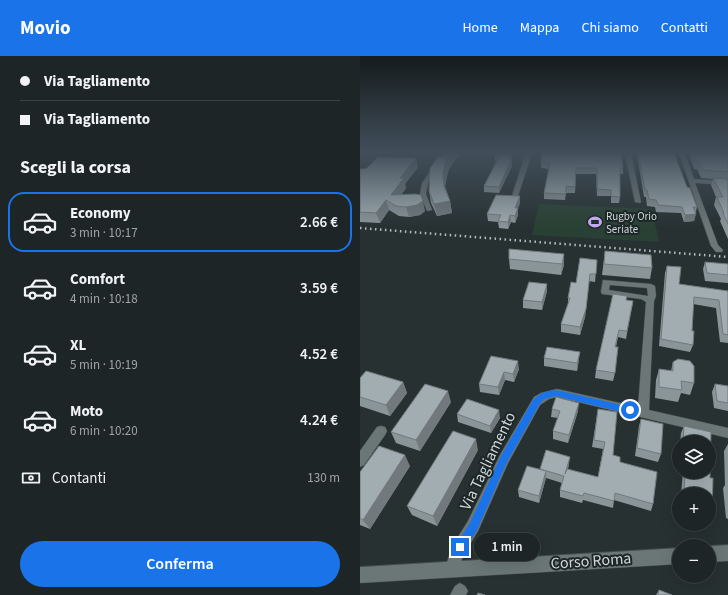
<!DOCTYPE html>
<html lang="it">
<meta charset="utf-8">
<style>
:root{--surface:#1d2526;--page:#2a3132;--text:#f1f3f6;--muted:#a0a5a7;--line:#3b4243;--accent:#1a73e8}
body{margin:0;font-family:"Source Sans 3",sans-serif;background:var(--page);color:var(--text);height:100vh;display:flex;flex-direction:column;font-size:15px;white-space:nowrap}
*{box-sizing:border-box;margin:0}
p{font-size:13px;color:var(--muted)}
.icon{flex:none;width:22px;height:22px;fill:none;stroke:currentColor;stroke-width:2;stroke-linecap:round;stroke-linejoin:round}
.map{position:relative;flex:1;overflow:hidden}
.drawer{display:flex;flex-direction:column;background:var(--surface);width:360px}
.drawer>*{flex:none}
.top-card{display:grid;align-content:center;height:88px;padding:0 20px;background:var(--surface)}
.controls{position:absolute;left:312px;top:379px;display:grid;gap:8px}
.controls a{display:grid;place-items:center;width:44px;height:44px;border-radius:50%;background:var(--surface);box-shadow:0 4px 16px #0002,0 0 0 1px var(--line);font-size:20px}
.end{position:absolute;width:18px;height:18px;margin:-9px;border:5px solid #1a73e8;background:#fff;box-shadow:0 0 0 2px #fff}
.from{border-radius:50%}
.bubble{position:absolute;height:28px;border-radius:14px;background:var(--surface);box-shadow:0 4px 16px #0002,0 0 0 1px var(--line);font-size:13px;font-weight:600;line-height:28px;text-align:center}
.top-card b{display:flex;align-items:center;gap:14px;height:38px;font-size:15px}
.top-card b+b{border-top:1px solid var(--line)}
.top-card i{width:10px;height:10px;background:var(--text)}
ul{padding:0;list-style:none}
li{display:flex;align-items:center;gap:12px;height:60px;margin:0 8px 6px;padding:0 12px;border:2px solid transparent;border-radius:16px}
li div{flex:1}
li b{display:block;font-size:15px}
li em{font-style:normal;font-weight:600}
li.on{border-color:var(--accent)}
li>.icon{width:36px;height:36px;stroke-width:1.5}
h2{padding:0 20px;font-size:18px;line-height:48px}
.pay{display:flex;align-items:center;gap:10px;height:44px;padding:0 20px;font-size:15px}
.pay p{margin-inline-start:auto}
.action{display:flex;gap:8px;margin-top:auto;padding:8px 20px}
.action a{flex:1;height:46px;border-radius:24px;background:var(--accent);color:#fff;font-size:16px;font-weight:600;line-height:46px;text-align:center}
header{display:flex;align-items:center;gap:24px;box-sizing:border-box;height:56px;padding:0 20px;background:var(--accent);color:#fff}
header strong{font-size:19px}
nav{display:flex;gap:22px;margin-inline-start:auto;font-size:14px}
main{display:flex;flex:1;min-height:0}
.map>svg:first-child{display:block}
</style>
<header>
<strong>Movio</strong>
<nav><a>Home</a><a>Mappa</a><a>Chi siamo</a><a>Contatti</a></nav>
</header>
<main>
<section class="drawer">
<div class="top-card">
<b><i class="from"></i>Via Tagliamento</b>
<b><i></i>Via Tagliamento</b>
</div>
<h2>Scegli la corsa</h2>
<ul>
<li class="on"><svg class="icon" aria-label="car" viewBox="0 0 24 24"><path d="M5 17H2v-5l4-1 3-4h7l3 4 3 1v5h-3M9 17h6M6 11h13"/><circle cx="7" cy="17" r="2"/><circle cx="17" cy="17" r="2"/></svg><div><b>Economy</b><p>3 min · 10:17</p></div><em>2.66 €</em></li>
<li><svg class="icon" aria-label="car" viewBox="0 0 24 24"><path d="M5 17H2v-5l4-1 3-4h7l3 4 3 1v5h-3M9 17h6M6 11h13"/><circle cx="7" cy="17" r="2"/><circle cx="17" cy="17" r="2"/></svg><div><b>Comfort</b><p>4 min · 10:18</p></div><em>3.59 €</em></li>
<li><svg class="icon" aria-label="car" viewBox="0 0 24 24"><path d="M5 17H2v-5l4-1 3-4h7l3 4 3 1v5h-3M9 17h6M6 11h13"/><circle cx="7" cy="17" r="2"/><circle cx="17" cy="17" r="2"/></svg><div><b>XL</b><p>5 min · 10:19</p></div><em>4.52 €</em></li>
<li><svg class="icon" aria-label="car" viewBox="0 0 24 24"><path d="M5 17H2v-5l4-1 3-4h7l3 4 3 1v5h-3M9 17h6M6 11h13"/><circle cx="7" cy="17" r="2"/><circle cx="17" cy="17" r="2"/></svg><div><b>Moto</b><p>6 min · 10:20</p></div><em>4.24 €</em></li>
</ul>
<div class="pay"><svg class="icon" aria-label="cash" viewBox="0 0 24 24"><path d="M3 7h18v10H3z"/><circle cx="12" cy="12" r="2"/></svg>Contanti<p>130 m</p></div>
<div class="action"><a>Conferma</a></div>
</section>
<div class="map">
<svg width="368" height="539" viewBox="0 0 368 539">
<rect width="100%" height="100%" fill="#273132"/>
<polygon fill="#294134" points="179,148 292,153 299,186 172,179"/>
<g fill="none" stroke-linecap="round" stroke-linejoin="round">
<g stroke="#454e4f" stroke-width="1">
<g id="street">
<polygon points="83,97 88,97 68,127 66,138 72,154 67,155 60,138 62,127"/>
<polygon points="166,97 172,97 158,140 153,141 152,140"/>
<polygon points="265,97 271,97 281,146 280,147 275,146"/>
<polygon points="319,97 325,97 334,123 368,125 368,129 335,127 358,189 363,194 362,196 356,196 351,190"/>
<path d="M 243,224 L 291,228 L 295,230 L 296,240 L 294,245 L 289,354 L 368,372 L 368,382 L 197,341 L 189,343 L 180,349 L 148,407 L 118,475 L 103,500 L 97,519 L 92,521 L 87,519 L 85,514 L 91,492 L 108,465 L 140,399 L 174,341 L 181,337 L 197,333 L 278,351 L 286,246 L 281,243 L 242,238 L 241,236 ZM 250,229 L 287,232 L 288,240 L 249,234 Z"/>
<polygon points="21,370 25,371 27,375 25,379 4,409 0,411 0,395 17,371"/>
<polygon points="100,527 105,530 108,535 106,539 90,539 95,530"/>
</g>
</g>
<g stroke="#454e4f" stroke-width="1">
<g id="secondary">
<polygon points="368,489 368,505 349,506 349,490"/>
<polygon points="319,492 319,508 0,527 0,511"/>
</g>
</g>
<use href="#street" fill="#6b7777" fill-rule="evenodd"/>
<use href="#secondary" fill="#6b7777" fill-rule="evenodd"/>
<polyline stroke="#b7bdbe" stroke-width="2.5" stroke-dasharray="1.5 3.5" stroke-linecap="butt" points="0,172 368,201"/>
</g>
<g fill="#8a9598">
<polygon points="88,97 100,97 89,113 87,120 85,130 90,145 92,157 77,160 71,147 69,135 87,101"/>
<polygon points="135,97 152,97 152,110 139,137 124,136 124,130 137,105 135,105"/>
<polygon points="182,97 263,112 263,118 260,118 260,141 259,147 251,147 251,140 237,140 236,118 216,118 215,137 206,137 205,144 184,143 184,137 189,113 181,112 181,106"/>
<polygon points="277,97 314,97 327,131 337,151 334,165 324,166 321,157 296,156 295,151 287,150 286,141 284,141 277,99"/>
<polygon points="331,97 368,97 368,183 360,165 361,163 354,149 356,141 351,129 353,123 341,122 337,113 334,113 330,101"/>
<polygon points="58,111 45,128 46,132 41,139 65,155 60,159 49,161 39,160 29,154 20,167 0,166 0,113"/>
<polygon points="160,147 158,152 158,159 155,167 151,166 148,173 139,172 138,166 128,165 127,158"/>
<polygon points="245,195 292,212 290,223 242,219"/>
<polygon points="204,198 204,209 201,219 150,213 149,203"/>
<polygon points="237,204 235,226 229,225 225,261 220,279 201,276 201,268 208,248 208,242"/>
<polygon points="345,206 368,209 368,227 345,225 343,213"/>
<polygon points="307,210 319,228 368,235 368,287 360,286 356,252 333,248 332,275 333,289 330,296 299,290 305,217"/>
<polygon points="187,228 187,235 182,254 163,252 163,244"/>
<polygon points="266,244 273,245 266,283 258,281 256,291 255,317 253,325 235,322 236,314"/>
<polygon points="131,300 159,313 154,326 145,324 139,339 120,336 119,328"/>
<polygon points="184,302 219,303 217,315 184,310"/>
<polygon points="313,306 334,327 330,339 321,337 318,346 295,342 296,324 299,313 311,315"/>
<polygon points="0,322 43,326 47,337 30,360 0,350"/>
<polygon points="355,328 368,330 368,355 354,352 352,336"/>
<polygon points="91,346 60,395 36,387 31,376"/>
<polygon points="192,353 218,355 208,387 193,383 193,375 198,362 191,361"/>
<polygon points="238,353 253,399 260,406 293,448 291,455 254,444 253,452 223,444 222,447 200,441 200,434 202,427 186,422 179,447 159,441 158,434 180,413 209,408 208,413 238,421 243,393 232,391"/>
<polygon points="97,358 140,362 131,377 98,366"/>
<polygon points="281,363 301,398 298,406 275,400 279,370"/>
<polygon points="324,370 351,376 350,422 353,422 352,455 349,460 349,438 321,438 323,416 349,416 349,386 320,386 321,377"/>
<polygon points="368,388 368,463 366,462 363,432 365,429 364,395"/>
<polygon points="118,394 77,470 52,459 47,450"/>
<polygon points="50,410 10,473 0,469 0,416"/>
<polygon points="299,534 312,539 296,539"/>
</g>
<g fill="#71797c">
<polygon points="90,97 100,97 89,113 87,120 85,130 86,142 83,118 85,108 87,101"/>
<polygon points="152,97 152,110 139,137 139,131"/>
<polygon points="56,102 58,111 45,128 46,132 33,149 31,139 40,122"/>
<polygon points="160,140 160,147 158,152 158,159 155,167 155,152"/>
<polygon points="26,144 29,154 20,167 16,157"/>
<polygon points="63,145 65,155 60,159 49,161 46,151"/>
<polygon points="90,145 92,157 77,160 74,148"/>
<polygon points="336,158 334,165 324,166 325,159"/>
<polygon points="150,159 151,166 148,173 148,166"/>
<polygon points="204,198 204,209 201,219 202,208"/>
<polygon points="230,218 225,261 220,279 220,271"/>
<polygon points="187,228 187,235 182,254 182,246"/>
<polygon points="220,296 219,303 217,315 217,307"/>
<polygon points="158,305 159,313 154,326 153,318"/>
<polygon points="144,316 145,324 139,339 138,331"/>
<polygon points="43,326 47,337 30,360 26,349"/>
<polygon points="88,335 91,346 60,395 56,384"/>
<polygon points="219,347 218,355 208,387 209,379"/>
<polygon points="139,354 140,362 131,377 130,370"/>
<polygon points="116,383 118,394 77,470 73,460"/>
<polygon points="45,399 50,410 10,473 3,464"/>
<polygon points="210,401 209,408 205,425 205,418"/>
<polygon points="186,415 186,422 179,447 179,440"/>
</g>
<g fill="#a1adb1" stroke="#71797c">
<polygon points="88,97 90,97 87,101 85,108 83,118 84,130 90,145 74,148 69,135 70,112 78,101 87,101"/>
<polygon points="135,97 152,97 151,104 139,131 124,130 140,99 135,99"/>
<polygon points="182,97 261,97 263,112 260,112 260,141 251,140 251,134 237,133 237,112 216,112 215,131 206,130 206,138 184,137 190,107 181,106"/>
<polygon points="278,97 314,97 327,131 330,132 331,135 337,151 333,151 336,158 325,159 322,151 298,149 296,144 289,143 287,134 285,134"/>
<polygon points="333,97 368,97 368,116 343,114 339,106 336,105"/>
<polygon points="18,101 56,102 40,122 44,122 31,139 55,138 61,139 63,145 57,149 46,151 36,150 26,144 16,157 0,156 0,113 6,113"/>
<polygon points="353,122 368,123 368,168 363,157 364,157 357,141 363,141"/>
<polygon points="136,139 160,140 155,152 158,152 155,160 150,159 148,166 138,165 141,159 127,158"/>
<polygon points="149,193 204,198 202,208 149,203"/>
<polygon points="245,195 291,199 292,212 244,208"/>
<polygon points="220,202 237,204 236,218 230,218 226,253 220,271 201,268 210,242 208,242 211,226 216,227"/>
<polygon points="345,206 368,208 368,219 347,217"/>
<polygon points="307,210 321,211 319,228 368,235 368,279 363,278 359,244 334,241 332,275 334,275 333,289 301,283"/>
<polygon points="169,226 187,228 182,246 163,244"/>
<polygon points="253,238 267,240 266,244 273,245 267,275 259,274 255,291 258,291 255,317 236,314"/>
<polygon points="187,291 220,296 217,307 184,302"/>
<polygon points="131,300 158,305 153,318 144,316 138,331 119,328"/>
<polygon points="318,303 330,305 334,310 334,327 321,325 322,334 299,331 299,313 313,315 313,306"/>
<polygon points="6,315 43,326 26,349 0,341 0,322"/>
<polygon points="65,328 88,335 56,384 31,376"/>
<polygon points="355,328 368,330 368,347 357,345"/>
<polygon points="196,341 219,347 209,379 193,375 200,355 192,353"/>
<polygon points="107,343 139,354 130,370 97,358"/>
<polygon points="238,353 257,356 253,399 260,401 260,406 297,416 293,448 255,437 254,445 224,437 223,440 200,434 204,420 180,413 186,394 210,401 205,418 207,413 238,421 245,386 234,384"/>
<polygon points="281,363 303,368 301,398 277,392"/>
<polygon points="324,370 351,376 350,422 353,422 352,455 349,454 349,438 324,438 325,416 349,416 349,386 323,386"/>
<polygon points="93,375 116,383 73,460 47,450"/>
<polygon points="19,390 45,399 3,464 0,462 0,416"/>
<polygon points="167,410 186,415 179,440 158,434"/>
<polygon points="299,534 312,539 298,539"/>
<polygon points="118,537 125,539 117,539"/>
</g>
<linearGradient id="sky" x2="0" y2="1"><stop stop-color="#151b1c"/><stop offset="0.56" stop-color="#414e5a"/><stop offset="1" stop-color="#414e5a" stop-opacity="0"/></linearGradient>
<rect width="368" height="172" fill="url(#sky)"/>
<path fill="#1a73e8" d="M 196,334 L 270,351 L 274,354 L 270,358 L 196,340 L 184,343 L 179,349 L 147,406 L 117,474 L 104,495 L 100,496 L 97,495 L 95,491 L 97,487 L 110,467 L 141,400 L 173,344 C 180,337 186,335 196,334 Z"/>
<defs>
<g id="stadium-bare" transform="scale(1.08)"><path d="M0-5a6.5 5 0 1 0 0 10a6.5 5 0 1 0 0-10ZM-3.5-1.8h7v3.6h-7Z" fill="#c3a7f2" stroke="#1d2728" stroke-width="2.5" paint-order="stroke"/></g>
</defs>
<g fill-rule="evenodd">
<use href="#stadium-bare" x="235" y="166"/>
</g>
<g text-anchor="middle" dominant-baseline="central" stroke-width="4" stroke-linejoin="round" paint-order="stroke">
<g font-size="11" fill="#d0d6d7" stroke="#1d2728" text-anchor="start">
<text x="246" y="160">Rugby Orio<tspan x="246" dy="13">Seriate</tspan></text>
</g>
<g font-size="16" fill="#d0d6d7" stroke="#1d2728">
<text transform="translate(128 405) rotate(-64)">Via Tagliamento</text>
<text transform="translate(231 505) rotate(-4)">Corso Roma</text>
</g>
</g>
</svg>
<div class="controls">
<a><svg class="icon" aria-label="layers" viewBox="0 0 24 24"><path d="M12 4l9 5-9 5-9-5zM3 14l9 5 9-5"/></svg></a>
<a>+</a>
<a>−</a>
</div>
<i class="end from" style="left:270px;top:354px"></i>
<i class="end" style="left:100px;top:491px"></i>
<div class="bubble" style="left:114px;top:477px;width:66px">1 min</div>
</div>
</main>
